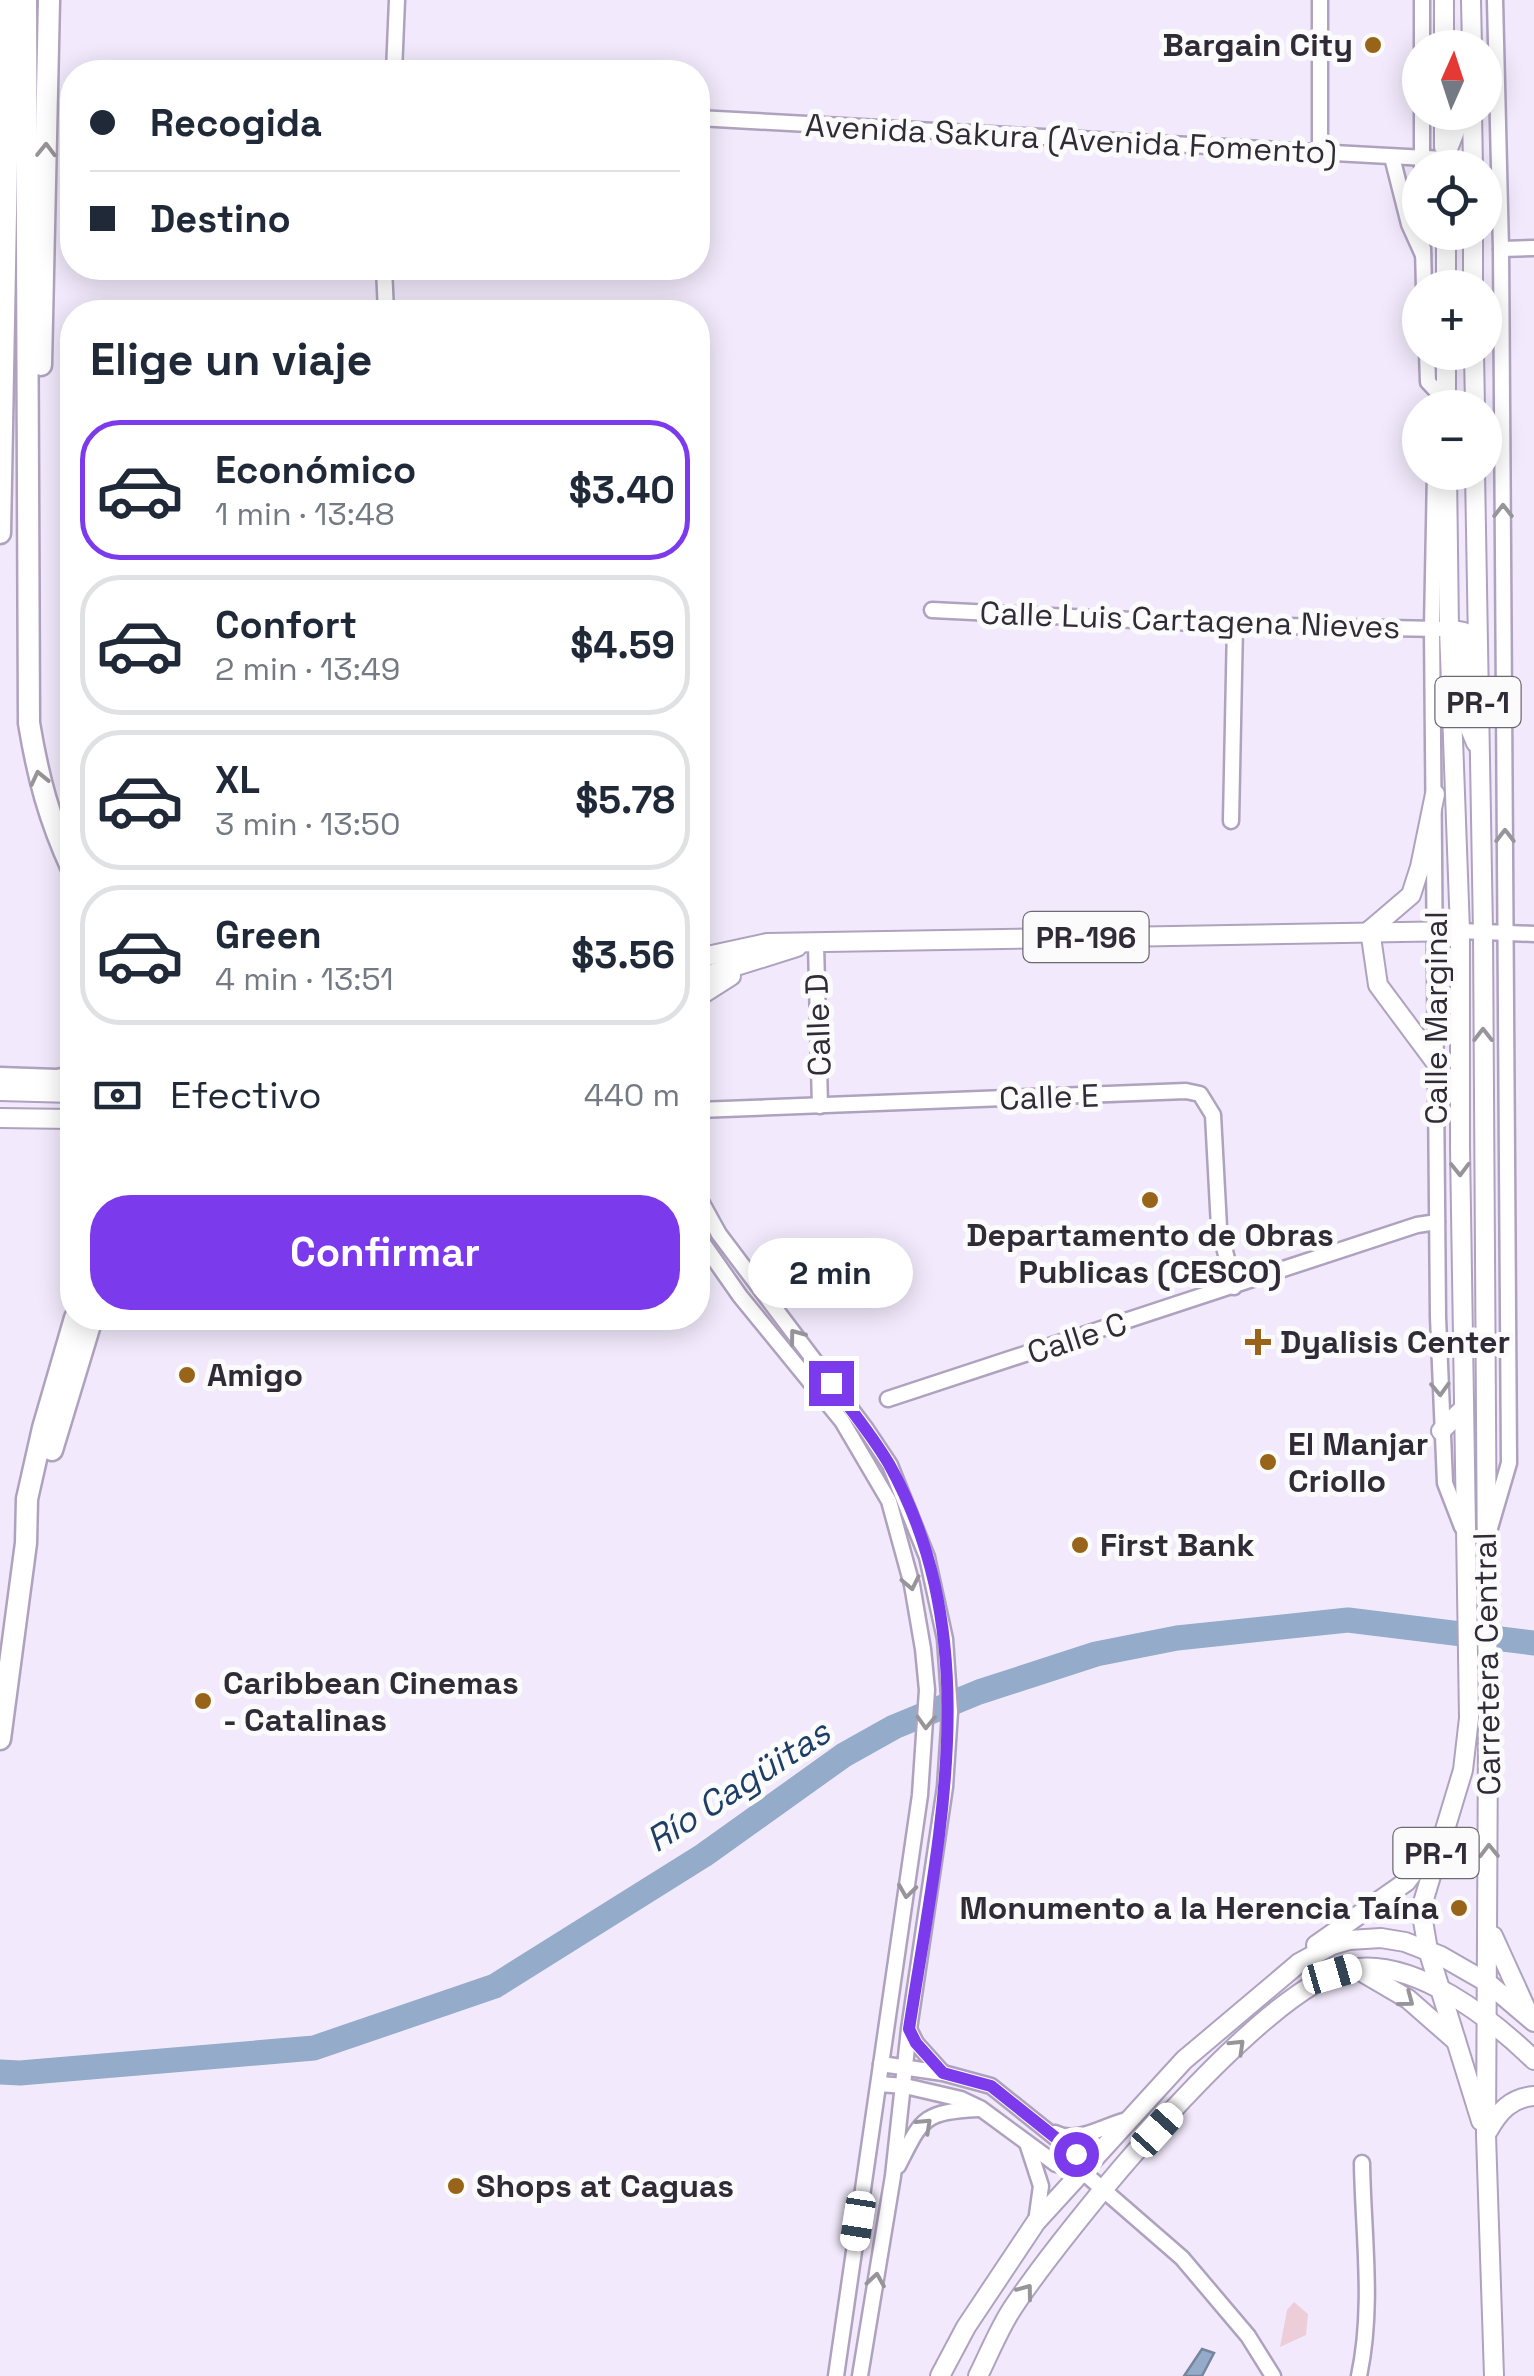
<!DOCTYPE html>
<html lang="es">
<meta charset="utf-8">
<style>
:root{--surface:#fff;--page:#f2f2f3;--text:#1f2937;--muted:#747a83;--line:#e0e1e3;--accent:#7c3aed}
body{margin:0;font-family:"Space Grotesk",sans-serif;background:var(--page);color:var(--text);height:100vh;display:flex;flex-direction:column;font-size:38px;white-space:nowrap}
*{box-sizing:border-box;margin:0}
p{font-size:32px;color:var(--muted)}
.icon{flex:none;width:55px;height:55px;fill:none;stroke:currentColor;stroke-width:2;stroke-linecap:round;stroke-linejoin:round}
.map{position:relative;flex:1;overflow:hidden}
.details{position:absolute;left:60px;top:300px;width:650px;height:1030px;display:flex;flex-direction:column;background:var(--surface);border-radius:40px;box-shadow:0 5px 25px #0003}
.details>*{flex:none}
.top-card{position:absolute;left:60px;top:60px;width:650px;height:220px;border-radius:40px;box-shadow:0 5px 25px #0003;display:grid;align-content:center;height:220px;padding:0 30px;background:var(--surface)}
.needle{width:65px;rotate:3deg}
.fabs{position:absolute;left:1402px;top:30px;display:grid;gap:20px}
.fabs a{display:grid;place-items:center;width:100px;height:100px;border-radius:50%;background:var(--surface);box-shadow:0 5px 25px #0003;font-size:50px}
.end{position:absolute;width:45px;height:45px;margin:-22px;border:12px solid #7c3aed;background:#fff;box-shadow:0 0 0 5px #fff}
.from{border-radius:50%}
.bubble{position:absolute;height:70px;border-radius:35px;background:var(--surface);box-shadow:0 5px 25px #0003;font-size:32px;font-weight:800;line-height:70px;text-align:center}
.car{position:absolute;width:30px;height:60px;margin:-30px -15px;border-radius:12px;box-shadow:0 0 8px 2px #0007;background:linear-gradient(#fff 24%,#345 0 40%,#fff 0 76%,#345 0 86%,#fff 0)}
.top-card b{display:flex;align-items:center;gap:35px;height:95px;font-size:38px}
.top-card b+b{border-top:2px solid var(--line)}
.top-card i{width:25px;height:25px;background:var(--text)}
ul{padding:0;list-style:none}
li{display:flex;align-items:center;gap:30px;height:140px;margin:0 20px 15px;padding:0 10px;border:5px solid var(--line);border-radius:40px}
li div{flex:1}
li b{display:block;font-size:38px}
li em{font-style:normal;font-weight:800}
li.current{border-color:var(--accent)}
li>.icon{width:90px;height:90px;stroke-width:1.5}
h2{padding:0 30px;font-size:45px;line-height:120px}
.pay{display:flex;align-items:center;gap:25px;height:110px;padding:0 30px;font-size:38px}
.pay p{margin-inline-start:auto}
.action{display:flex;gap:20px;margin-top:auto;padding:20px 30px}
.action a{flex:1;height:115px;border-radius:40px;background:var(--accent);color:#fff;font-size:40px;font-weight:800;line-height:115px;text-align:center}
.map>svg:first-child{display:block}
</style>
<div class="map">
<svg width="1534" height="2376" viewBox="0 0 1534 2376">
<rect width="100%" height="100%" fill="#f2eafc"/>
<polygon fill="#edced8" points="1294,2302 1308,2314 1306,2335 1280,2347 1287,2310"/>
<polygon fill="#94abc9" stroke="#76859d" stroke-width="2.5" points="1202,2349 1214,2353 1202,2376 1184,2376"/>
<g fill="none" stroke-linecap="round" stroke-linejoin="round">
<polyline stroke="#94abc9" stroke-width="25" points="0,2072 20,2073 314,2048 495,1986 704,1855 844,1755 894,1727 979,1692 1096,1654 1177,1638 1348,1620 1534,1643"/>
<g stroke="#afa2bf" stroke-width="19">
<g id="minor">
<polyline points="1320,0 1320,153"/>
<polyline points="1422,0 1422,48"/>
<polyline points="394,72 397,0"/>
<polyline points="1422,112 1422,167"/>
<polyline points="698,118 1444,159"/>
<polyline points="1392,157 1409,224 1423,255"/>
<polyline points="1423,248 1424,288"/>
<polyline points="1501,249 1534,248"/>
<polyline points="384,268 386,312"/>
<polyline points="1427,352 1428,382 1446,401"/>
<polyline points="1435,472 1432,628 1438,1317 1445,1483 1462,1527"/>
<polyline points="932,610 1235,625 1440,629"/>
<polyline points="1231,821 1235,625"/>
<polyline points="1460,931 1534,934"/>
<polyline points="816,944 820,1106"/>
<polyline points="698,1110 1186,1091 1200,1094 1213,1115 1219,1227 1234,1287"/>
<polyline points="698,1196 719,1234 866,1429 890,1465 927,1557 945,1639 950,1712 945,1787 909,2029 893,2176 860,2376"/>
<polyline points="698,1236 740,1296 842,1421 889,1501 912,1585 923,1649 927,1690 920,1795 836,2376"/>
<polyline points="888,1399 1417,1225 1437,1222"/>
<polyline points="1490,1528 1509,1463 1501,249 1495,0"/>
<polyline points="910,2031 916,2043 943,2073"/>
<polyline points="881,2064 943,2073 991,2086 1076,2154 1083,2172"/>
<polyline points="879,2084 905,2086 961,2099 980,2108 1056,2164 1083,2172 1182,2258 1248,2336 1273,2376"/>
<path d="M 1055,2133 C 1078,2145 1106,2124 1130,2119"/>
<polyline points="1027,2143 1041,2186 1036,2222"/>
<path d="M 898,2166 C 922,2119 922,2112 978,2109"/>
<path d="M 1359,2376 C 1374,2306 1363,2234 1362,2163"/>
</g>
</g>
<g stroke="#afa2bf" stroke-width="22">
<g id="major">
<polyline points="1471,0 1472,48"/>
<polyline points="1444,48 1444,0"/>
<polyline points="1444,112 1444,147"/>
<polyline points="1472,112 1473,168"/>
<polyline points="1448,168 1444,159 1457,126 1458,112"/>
<polyline points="1446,232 1446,288"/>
<polyline points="1473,232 1473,288"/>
<polyline points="1446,352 1446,408"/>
<polyline points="1474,352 1475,408"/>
<polyline points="1447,472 1449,629 1460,931 1460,1148 1469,1718 1463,1770 1421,1909 1428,1950 1481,2121"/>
<polyline points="1475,472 1483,932 1488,1738 1486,2135 1494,2376"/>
<polyline points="1449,629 1464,632 1465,717 1476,743"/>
<polyline points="1370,930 1411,895 1420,867 1435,794"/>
<polyline points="1370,930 1378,985 1436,1063"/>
<polyline points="698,958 767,943 1460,931"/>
<polyline points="698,978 797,947"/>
<polyline points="698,997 731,976"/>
<polyline points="0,1091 72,1093"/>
<polyline points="0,1118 72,1119"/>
<polyline points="1441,1431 1464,1408"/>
<polyline points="1493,1936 1528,2013"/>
<polyline points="1316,1945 1406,1882 1430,1851"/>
<polyline points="1362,1972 1408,1999 1456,2041"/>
<path d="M 1488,2131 C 1499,2111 1511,2098 1534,2096"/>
<polyline points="940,2376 966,2327 1036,2222 1184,2060 1299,1963 1332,1945 1349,1940 1381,1938 1405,1942 1441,1956 1488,1983 1534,2022"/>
<path d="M 978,2376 C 989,2354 999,2329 1012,2309 C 1064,2230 1263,1985 1350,1969 C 1414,1957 1492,2019 1534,2060"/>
</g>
</g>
<g stroke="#afa2bf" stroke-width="25">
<g id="highway">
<path d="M 26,0 L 29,723 C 38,777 49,819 72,869"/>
<polyline points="41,365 49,0"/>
<polyline points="0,533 10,0"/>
<polyline points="0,1078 57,1080 72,1077"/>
<polyline points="52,1450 92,1318"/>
<polyline points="0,1739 26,1543 27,1499 43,1428 75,1318"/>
</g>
</g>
<use href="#minor" stroke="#fff" stroke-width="14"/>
<use href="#major" stroke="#fff" stroke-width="18"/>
<use href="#highway" stroke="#fff" stroke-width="20"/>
</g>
<defs><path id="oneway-chevron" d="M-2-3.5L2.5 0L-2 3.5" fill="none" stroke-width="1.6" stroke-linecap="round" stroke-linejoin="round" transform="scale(2.5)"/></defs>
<g stroke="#98959a">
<use href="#oneway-chevron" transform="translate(46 150) rotate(-89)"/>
<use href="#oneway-chevron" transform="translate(1503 511) rotate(-90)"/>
<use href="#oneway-chevron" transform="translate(39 778) rotate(-103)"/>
<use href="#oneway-chevron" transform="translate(1505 836) rotate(-90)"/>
<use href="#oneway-chevron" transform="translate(1483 1035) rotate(-90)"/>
<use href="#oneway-chevron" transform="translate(1460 1169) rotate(89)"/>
<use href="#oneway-chevron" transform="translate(796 1336) rotate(-127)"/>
<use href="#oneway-chevron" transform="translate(1440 1389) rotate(88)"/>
<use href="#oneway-chevron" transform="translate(911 1583) rotate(78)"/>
<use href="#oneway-chevron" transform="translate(926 1722) rotate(92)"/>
<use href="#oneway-chevron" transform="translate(1489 1851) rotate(-91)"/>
<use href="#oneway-chevron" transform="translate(907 1891) rotate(98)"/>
<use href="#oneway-chevron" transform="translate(1407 2000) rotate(37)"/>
<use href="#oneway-chevron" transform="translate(1238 2046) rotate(-44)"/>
<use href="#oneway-chevron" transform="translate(925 2125) rotate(-43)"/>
<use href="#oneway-chevron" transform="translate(876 2280) rotate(-81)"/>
<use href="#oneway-chevron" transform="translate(1026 2291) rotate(-53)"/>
</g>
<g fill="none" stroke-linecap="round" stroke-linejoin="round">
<path stroke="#7c3aed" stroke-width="12" d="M 831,1383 C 851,1410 872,1435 889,1464 C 988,1642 938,1839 909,2029 L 916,2043 L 943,2073 L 991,2086 L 1076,2154"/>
</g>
<g fill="#986419" stroke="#fbfbfb" stroke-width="4">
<circle cx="1373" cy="45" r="10"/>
<circle cx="1150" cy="1200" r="10"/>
<path d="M1253 1327h10v10h10v10h-10v10h-10v-10h-10v-10h10z"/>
<circle cx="187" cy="1375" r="10"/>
<circle cx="1268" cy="1462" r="10"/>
<circle cx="1080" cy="1545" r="10"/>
<circle cx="203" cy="1701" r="10"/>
<circle cx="1459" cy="1908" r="10"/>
<circle cx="456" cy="2186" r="10"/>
</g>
<g text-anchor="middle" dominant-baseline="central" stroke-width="10" stroke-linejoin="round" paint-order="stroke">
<g fill="#fbfbfb" stroke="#6d6971" stroke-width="2.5">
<rect x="1435.5" y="677" width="85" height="50" rx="8"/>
<rect x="1023.5" y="912" width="125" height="50" rx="8"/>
<rect x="1393.5" y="1828" width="85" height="50" rx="8"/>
</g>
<g font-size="30" font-weight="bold" fill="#302b36">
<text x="1478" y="702">PR-1</text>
<text x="1086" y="937">PR-196</text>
<text x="1436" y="1853">PR-1</text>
</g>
<g font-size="32" font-weight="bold" fill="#302b36" stroke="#fbfbfb" text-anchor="start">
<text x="1353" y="45" text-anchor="end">Bargain City</text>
<text x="1150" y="1235" text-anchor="middle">Departamento de Obras<tspan x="1150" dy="37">Publicas (CESCO)</tspan></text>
<text x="1280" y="1342">Dyalisis Center</text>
<text x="207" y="1375">Amigo</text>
<text x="1288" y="1444">El Manjar<tspan x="1288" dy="37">Criollo</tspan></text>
<text x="1100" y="1545">First Bank</text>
<text x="223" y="1683">Caribbean Cinemas<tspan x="223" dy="37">- Catalinas</tspan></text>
<text x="1439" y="1908" text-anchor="end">Monumento a la Herencia Taína</text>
<text x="476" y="2186">Shops at Caguas</text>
</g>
<g font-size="32" fill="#302b36" stroke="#fbfbfb">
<text transform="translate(1071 139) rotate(3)">Avenida Sakura (Avenida Fomento)</text>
<text transform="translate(1190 620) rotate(2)">Calle Luis Cartagena Nieves</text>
<text transform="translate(1436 1018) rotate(-90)">Calle Marginal</text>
<text transform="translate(818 1025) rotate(-92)">Calle D</text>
<text transform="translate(1049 1097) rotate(-2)">Calle E</text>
<text transform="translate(1077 1338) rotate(-18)">Calle C</text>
<text transform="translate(1487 1664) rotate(-91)">Carretera Central</text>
</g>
<g font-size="35" font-style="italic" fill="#1e3e66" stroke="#fbfbfb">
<text transform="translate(738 1786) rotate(-33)">Río Cagüitas</text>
</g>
</g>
</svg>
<div class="fabs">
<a><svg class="needle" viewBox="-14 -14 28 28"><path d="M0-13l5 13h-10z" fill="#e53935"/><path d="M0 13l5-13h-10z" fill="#747a83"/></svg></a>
<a><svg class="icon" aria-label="locate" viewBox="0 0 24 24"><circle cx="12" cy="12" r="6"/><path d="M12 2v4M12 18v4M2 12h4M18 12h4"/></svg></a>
<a>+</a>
<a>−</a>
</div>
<i class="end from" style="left:1076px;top:2154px"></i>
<i class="end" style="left:831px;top:1383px"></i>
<div class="bubble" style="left:748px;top:1238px;width:165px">2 min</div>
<i class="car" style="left:1332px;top:1974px;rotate:74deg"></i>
<i class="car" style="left:1157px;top:2130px;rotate:42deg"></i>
<i class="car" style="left:858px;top:2221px;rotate:189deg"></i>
<div class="top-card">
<b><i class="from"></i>Recogida</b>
<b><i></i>Destino</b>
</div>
<section class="details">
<h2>Elige un viaje</h2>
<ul>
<li class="current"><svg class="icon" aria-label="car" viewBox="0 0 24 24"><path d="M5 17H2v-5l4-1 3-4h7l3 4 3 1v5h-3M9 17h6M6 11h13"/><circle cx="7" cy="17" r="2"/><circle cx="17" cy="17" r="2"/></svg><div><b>Económico</b><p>1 min · 13:48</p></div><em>$3.40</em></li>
<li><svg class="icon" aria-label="car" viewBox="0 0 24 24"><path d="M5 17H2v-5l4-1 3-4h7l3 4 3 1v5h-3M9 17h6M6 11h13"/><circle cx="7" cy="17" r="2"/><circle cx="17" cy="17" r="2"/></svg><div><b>Confort</b><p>2 min · 13:49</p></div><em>$4.59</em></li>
<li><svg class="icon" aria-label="car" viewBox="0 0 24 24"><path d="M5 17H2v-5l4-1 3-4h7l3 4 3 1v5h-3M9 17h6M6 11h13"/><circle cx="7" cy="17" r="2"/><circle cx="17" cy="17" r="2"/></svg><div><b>XL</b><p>3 min · 13:50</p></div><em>$5.78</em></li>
<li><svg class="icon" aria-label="car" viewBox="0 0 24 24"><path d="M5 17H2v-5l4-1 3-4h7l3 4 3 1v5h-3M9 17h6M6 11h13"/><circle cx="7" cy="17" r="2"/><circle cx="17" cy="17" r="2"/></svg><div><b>Green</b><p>4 min · 13:51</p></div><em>$3.56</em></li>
</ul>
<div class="pay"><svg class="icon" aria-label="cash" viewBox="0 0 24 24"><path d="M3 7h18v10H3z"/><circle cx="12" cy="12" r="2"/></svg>Efectivo<p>440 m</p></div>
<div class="action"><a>Confirmar</a></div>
</section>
</div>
